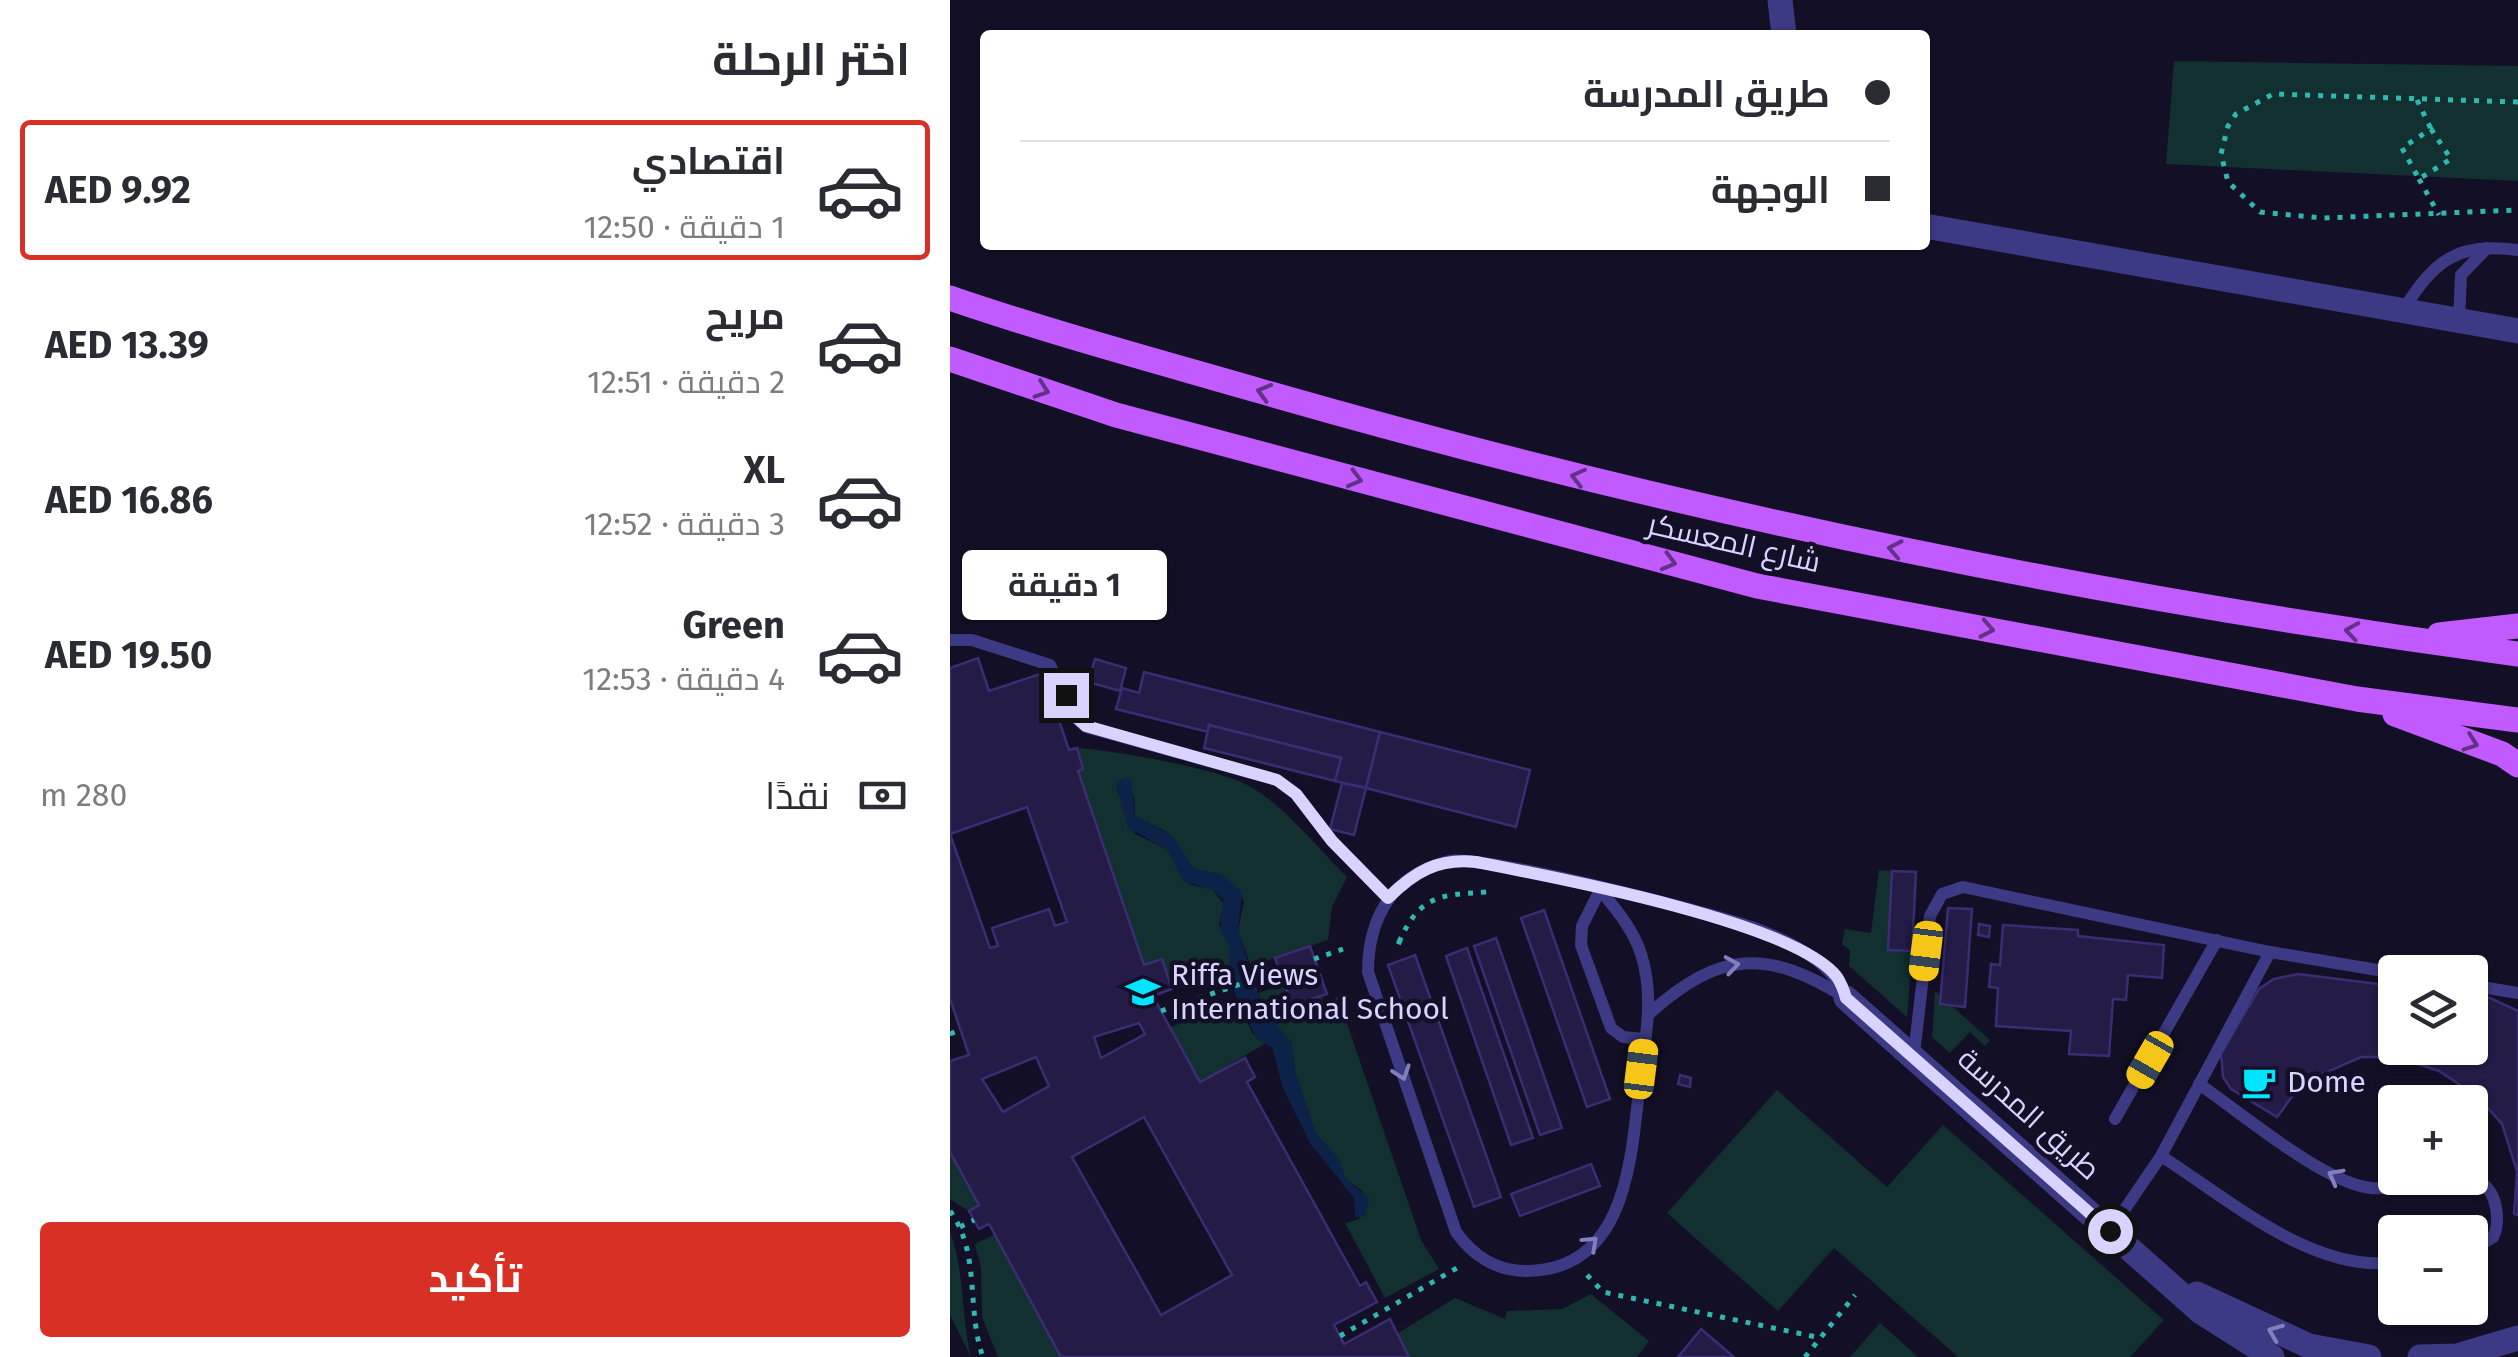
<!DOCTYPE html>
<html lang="ar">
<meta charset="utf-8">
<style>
:root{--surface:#fff;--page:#f7f7f7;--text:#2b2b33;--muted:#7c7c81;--line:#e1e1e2;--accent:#d93025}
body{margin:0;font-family:"Fira Sans",Cairo,sans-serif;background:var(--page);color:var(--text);direction:rtl;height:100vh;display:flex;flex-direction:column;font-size:38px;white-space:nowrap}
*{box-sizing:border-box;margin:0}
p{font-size:32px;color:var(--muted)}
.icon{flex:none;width:55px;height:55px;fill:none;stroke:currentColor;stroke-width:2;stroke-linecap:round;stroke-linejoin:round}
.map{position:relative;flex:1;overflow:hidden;direction:ltr}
.sheet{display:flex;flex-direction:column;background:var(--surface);width:950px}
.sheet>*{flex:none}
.hud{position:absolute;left:30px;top:30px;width:950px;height:220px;border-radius:10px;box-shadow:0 2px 8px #0004;direction:rtl;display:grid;align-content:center;height:220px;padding:0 40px;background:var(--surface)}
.buttons{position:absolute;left:1428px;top:955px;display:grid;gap:20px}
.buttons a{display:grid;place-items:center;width:110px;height:110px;border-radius:10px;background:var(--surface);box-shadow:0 2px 8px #0004;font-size:50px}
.end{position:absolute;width:45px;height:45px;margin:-22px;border:12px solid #d9d4ff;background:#111;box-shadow:0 0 0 5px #111}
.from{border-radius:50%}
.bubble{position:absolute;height:70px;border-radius:10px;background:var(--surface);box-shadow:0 2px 8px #0004;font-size:32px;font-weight:700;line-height:70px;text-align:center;direction:rtl}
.car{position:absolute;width:30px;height:60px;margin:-30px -15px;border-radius:12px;box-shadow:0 0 8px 2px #0007;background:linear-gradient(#f5c518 24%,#345 0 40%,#f5c518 0 76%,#345 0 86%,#f5c518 0)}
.hud b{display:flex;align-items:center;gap:35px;height:95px;font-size:38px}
.hud b+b{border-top:2px solid var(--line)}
.hud i{width:25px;height:25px;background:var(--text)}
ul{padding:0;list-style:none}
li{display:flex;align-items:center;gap:30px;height:140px;margin:0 20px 15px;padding:0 20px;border:5px solid transparent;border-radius:10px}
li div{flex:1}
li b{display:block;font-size:38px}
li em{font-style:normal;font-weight:700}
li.active{border-color:var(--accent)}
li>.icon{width:90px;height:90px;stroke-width:1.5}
h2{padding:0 40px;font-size:45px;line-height:120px}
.pay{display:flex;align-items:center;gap:25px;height:110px;padding:0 40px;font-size:38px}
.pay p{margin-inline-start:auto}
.cta{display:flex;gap:20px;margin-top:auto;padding:20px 40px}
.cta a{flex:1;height:115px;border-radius:10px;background:var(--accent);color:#fff;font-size:40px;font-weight:700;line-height:115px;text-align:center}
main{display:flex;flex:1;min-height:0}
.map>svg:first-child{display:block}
</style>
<main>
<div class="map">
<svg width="1568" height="1357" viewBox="0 0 1568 1357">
<rect width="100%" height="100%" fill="#130f26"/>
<g fill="#12302f">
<polygon points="1224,61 1568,66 1568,181 1216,164"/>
<path d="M 127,748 C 162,750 272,769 301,787 C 337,808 367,848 397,877 L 382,907 L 378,940 L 301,966 L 288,931 L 294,901 L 272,875 L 244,869 L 217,832 L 185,816 L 184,796 L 169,780 L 167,790 L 185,834 L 217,849 L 239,884 L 263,890 L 274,904 L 269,925 L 279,944 L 279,975 L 222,989 L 194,965 L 128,771 L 133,769 Z"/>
<polygon points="929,870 942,871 938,949 962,951 957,1017 899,966 900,950 892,944 895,929 921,933"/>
<polygon points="335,985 342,1006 371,996 374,1003 388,997 471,1240 489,1269 435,1298 395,1223 409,1219 413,1192 395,1178 389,1160 365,1132 345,1071 341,1042 320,1020 308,993"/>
<polygon points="985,991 1040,1040 1035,1046 1020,1032 1000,1053 982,1037"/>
<polygon points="281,1004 289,1005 303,1034 316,1043 250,1082 221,1027"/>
<polygon points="827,1090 937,1187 993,1125 1214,1320 1180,1357 1008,1357 884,1248 828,1311 717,1213"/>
<polygon points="0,1152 29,1205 19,1211 0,1199"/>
<path d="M 0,1232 C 15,1271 11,1316 21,1357 L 0,1315 Z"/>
<polygon points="44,1235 111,1357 48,1357 32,1317 31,1268 25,1244"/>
<polygon points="641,1294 699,1341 687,1357 459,1357 448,1333 505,1298 555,1319 557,1311 612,1309"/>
<polygon points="930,1323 968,1357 900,1357"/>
</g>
<polygon fill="#0c2248" points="174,778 181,779 185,816 223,836 244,869 272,875 292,892 288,931 313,1008 341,1042 345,1071 365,1132 389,1160 395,1178 419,1199 415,1216 405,1217 404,1198 360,1143 333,1088 322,1047 308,1040 289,1005 279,975 279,944 270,931 273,899 263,890 233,881 217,849 178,828 166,783"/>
<g fill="#241b47" stroke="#3b2d73" stroke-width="2.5" fill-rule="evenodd">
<path d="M 28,658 L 39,691 L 93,673 L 119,750 L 127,748 L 133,769 L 128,771 L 194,965 L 212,959 L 222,989 L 203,996 L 211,1011 L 250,1082 L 295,1058 L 305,1077 L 297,1082 L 410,1286 L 416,1282 L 427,1302 L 384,1325 L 394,1344 L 440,1319 L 459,1357 L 111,1357 L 39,1224 L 29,1229 L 19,1211 L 29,1205 L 0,1152 L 0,1061 L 19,1055 L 0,999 L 0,668 ZM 77,807 L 117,922 L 105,926 L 99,909 L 42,928 L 48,946 L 40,948 L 0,834 ZM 189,1023 L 195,1034 L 151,1058 L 144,1037 ZM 86,1057 L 99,1086 L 53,1112 L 32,1079 ZM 194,1117 L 282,1275 L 211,1315 L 122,1157 Z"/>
<polygon points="145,659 176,668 170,691 138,682"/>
<polygon points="194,672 430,732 416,788 385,781 391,758 259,725 258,732 166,709 172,688 189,693"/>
<polygon points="259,725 391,758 385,781 254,748"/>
<polygon points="430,732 580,770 566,827 416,788"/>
<polygon points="392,783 416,788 404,835 380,829"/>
<polygon points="942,871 966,872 962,951 938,950"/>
<polygon points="998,908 1022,909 1015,1007 990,1004"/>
<polygon points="594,910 660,1099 637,1107 571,918"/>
<polygon points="1029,924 1040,926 1039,937 1028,935"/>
<polygon points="1053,925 1128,930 1128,936 1214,945 1212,978 1178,975 1176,1000 1163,999 1159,1056 1119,1054 1121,1031 1046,1026 1048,988 1039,987 1041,964 1050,965"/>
<polygon points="546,938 612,1128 590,1135 524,946"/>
<polygon points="360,946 368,969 333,980 325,958"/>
<polygon points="517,948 583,1138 561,1145 496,956"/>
<polygon points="465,955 551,1197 524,1207 438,965"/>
<polygon points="368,969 377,994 342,1006 333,980"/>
<polygon points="1348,974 1445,986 1445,1048 1520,1048 1520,996 1540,998 1568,1011 1568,1215 1564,1214 1567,1172 1552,1124 1528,1097 1489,1071 1446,1057 1411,1057 1352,1083 1327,1117 1281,1089 1273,1077 1271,1053 1309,989 1324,979"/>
<polygon points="730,1075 741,1078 740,1087 728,1084"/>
<polygon points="641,1164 650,1186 570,1216 561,1194"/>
<polygon points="751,1329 784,1357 728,1357"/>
</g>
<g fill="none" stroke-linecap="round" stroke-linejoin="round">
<g stroke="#2fb8b0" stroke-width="5" stroke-dasharray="5 8" stroke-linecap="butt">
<polyline points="1467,100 1481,129"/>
<polyline points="1568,102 1323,94 1286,114 1278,126 1271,154 1278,182 1310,212 1373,218 1568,210"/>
<polygon points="1481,129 1501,159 1469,179 1452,148"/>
<polyline points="1469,179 1489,215"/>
<polyline points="447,941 459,946"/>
<path d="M 449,942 C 470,895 489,895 537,892"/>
<polyline points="364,959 393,949"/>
<polyline points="211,1011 329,971"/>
<polyline points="0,1034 10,1030"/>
<path d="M 0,1211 C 31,1253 16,1310 33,1357"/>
<polyline points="10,1227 24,1220"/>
<polyline points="637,1275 653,1292 871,1338"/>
<polyline points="390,1336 512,1265"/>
<polyline points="855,1357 905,1295"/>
</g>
<g stroke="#3d3a85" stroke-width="12">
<path d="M 1453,310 C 1485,260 1507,242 1568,250"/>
<polyline points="1509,320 1511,275 1537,248"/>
<polyline points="0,640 22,640 100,665 125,717 136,727 327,780 346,794 382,841 438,898"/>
<path d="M 650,890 C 666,909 683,929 691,954 C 705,997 695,1039 690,1082 C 681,1156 678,1271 576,1271 C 547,1271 523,1256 506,1232 L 418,972 C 418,918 443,874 499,861 C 531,854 779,916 817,933 C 849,946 883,965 896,998"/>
<polyline points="650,890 632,926 631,945 661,1028 673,1037 695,1039"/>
<polyline points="1520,985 1568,993"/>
<path d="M 700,1013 C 769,951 817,948 896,998"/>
<polyline points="964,1054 980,916 992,894 1013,887 1320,952 1445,973"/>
<path d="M 1249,1084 C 1290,1112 1375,1184 1421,1188 C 1449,1191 1507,1172 1529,1182 C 1547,1190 1551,1221 1543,1237 L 1520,1251"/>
<polyline points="1165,1119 1267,940"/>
<path d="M 1211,1156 C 1277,1198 1364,1274 1445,1262"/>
<polyline points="1160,1231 1211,1156 1320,952"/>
</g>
<g stroke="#3d3a85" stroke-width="25">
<polyline points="830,0 834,35"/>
<polyline points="975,226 1568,331"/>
<polyline points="896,998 1251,1312 1322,1357"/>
<polyline points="1247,1294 1359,1346 1419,1357"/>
<polyline points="1470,1357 1507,1356 1568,1338"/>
</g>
<g stroke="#c25bff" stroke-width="25">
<path d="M 0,298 C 102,333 206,361 310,391 C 723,510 1142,597 1568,654"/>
<polyline points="0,359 166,415 807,586 1407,699 1568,720"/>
<polyline points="1489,635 1568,626"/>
<polyline points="1445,714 1552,754 1568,765"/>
</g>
</g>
<defs><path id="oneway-chevron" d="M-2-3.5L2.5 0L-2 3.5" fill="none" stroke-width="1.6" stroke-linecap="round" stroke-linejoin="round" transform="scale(2.5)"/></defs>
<g stroke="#623188">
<use href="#oneway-chevron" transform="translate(92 390) rotate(19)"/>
<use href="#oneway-chevron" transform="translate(314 392) rotate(-164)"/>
<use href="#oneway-chevron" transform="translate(628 477) rotate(-166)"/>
<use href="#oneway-chevron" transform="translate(405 479) rotate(15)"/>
<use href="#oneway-chevron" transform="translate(945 549) rotate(-169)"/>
<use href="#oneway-chevron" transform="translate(719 562) rotate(15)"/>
<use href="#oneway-chevron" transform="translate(1037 629) rotate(11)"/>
<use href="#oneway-chevron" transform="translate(1402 631) rotate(-171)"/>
<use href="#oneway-chevron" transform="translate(1521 743) rotate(19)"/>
</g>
<g stroke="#837fbc">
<use href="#oneway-chevron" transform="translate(782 965) rotate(-9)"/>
<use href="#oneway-chevron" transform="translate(452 1073) rotate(71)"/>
<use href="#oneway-chevron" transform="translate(1385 1176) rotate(-152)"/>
<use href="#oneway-chevron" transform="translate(641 1243) rotate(-43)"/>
<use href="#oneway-chevron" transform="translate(1325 1332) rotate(-158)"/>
</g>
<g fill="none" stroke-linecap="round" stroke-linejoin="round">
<path stroke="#d9d4ff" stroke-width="12" d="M 116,695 L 125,716 L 136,726 L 327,780 L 346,794 L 382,841 L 438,898 C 464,872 488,858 526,862 C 599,876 846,922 887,977 C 891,983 894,991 896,998 L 1160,1231"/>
</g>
<defs>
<g id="school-bare" transform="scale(2.7)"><path d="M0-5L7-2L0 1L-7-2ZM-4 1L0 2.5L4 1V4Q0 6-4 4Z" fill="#00e5ff" stroke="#130f26" stroke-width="2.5" paint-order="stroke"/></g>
<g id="cafe-bare" transform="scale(2.7)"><path d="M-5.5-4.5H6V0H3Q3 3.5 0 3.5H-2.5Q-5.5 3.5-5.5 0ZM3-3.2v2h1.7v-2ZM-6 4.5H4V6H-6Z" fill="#00e5ff" stroke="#130f26" stroke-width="2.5" paint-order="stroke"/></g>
</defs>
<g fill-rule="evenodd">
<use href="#school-bare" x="193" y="992"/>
<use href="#cafe-bare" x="1309" y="1082"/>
</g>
<g text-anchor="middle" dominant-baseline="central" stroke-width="9" stroke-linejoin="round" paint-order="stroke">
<g font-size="30" fill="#d9d4ff" stroke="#130f26">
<text transform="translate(784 543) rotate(13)">شارع المعسكر</text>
<text transform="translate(1079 1114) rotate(42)">طريق المدرسة</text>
</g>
<g font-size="30" fill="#d9d4ff" stroke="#130f26" text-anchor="start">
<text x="221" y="975">Riffa Views<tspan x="221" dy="34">International School</tspan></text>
<text x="1337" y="1082">Dome</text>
</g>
</g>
</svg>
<div class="buttons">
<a><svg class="icon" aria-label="layers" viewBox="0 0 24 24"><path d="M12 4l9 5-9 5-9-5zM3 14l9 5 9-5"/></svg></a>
<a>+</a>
<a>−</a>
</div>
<i class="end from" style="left:1160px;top:1231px"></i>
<i class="end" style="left:116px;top:695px"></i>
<div class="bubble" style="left:12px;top:550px;width:205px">1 دقيقة</div>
<i class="car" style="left:976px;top:951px;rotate:187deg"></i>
<i class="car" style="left:1200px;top:1060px;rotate:210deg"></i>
<i class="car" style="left:691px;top:1069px;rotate:7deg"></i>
<div class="hud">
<b><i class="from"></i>طريق المدرسة</b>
<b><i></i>الوجهة</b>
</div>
</div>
<section class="sheet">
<h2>اختر الرحلة</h2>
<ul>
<li class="active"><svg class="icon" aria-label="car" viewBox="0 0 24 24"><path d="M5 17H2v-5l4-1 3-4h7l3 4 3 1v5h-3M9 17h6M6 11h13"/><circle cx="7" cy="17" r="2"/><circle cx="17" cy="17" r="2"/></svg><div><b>اقتصادي</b><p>1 دقيقة · 12:50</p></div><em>AED 9.92</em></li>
<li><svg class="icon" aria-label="car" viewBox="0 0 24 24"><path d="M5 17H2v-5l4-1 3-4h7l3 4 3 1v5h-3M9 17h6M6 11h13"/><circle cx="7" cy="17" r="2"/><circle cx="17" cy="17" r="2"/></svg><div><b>مريح</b><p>2 دقيقة · 12:51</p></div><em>AED 13.39</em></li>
<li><svg class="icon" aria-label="car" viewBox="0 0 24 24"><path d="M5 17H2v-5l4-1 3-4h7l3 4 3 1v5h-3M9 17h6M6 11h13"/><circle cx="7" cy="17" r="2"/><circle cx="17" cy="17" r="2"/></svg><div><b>XL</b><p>3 دقيقة · 12:52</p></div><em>AED 16.86</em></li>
<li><svg class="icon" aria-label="car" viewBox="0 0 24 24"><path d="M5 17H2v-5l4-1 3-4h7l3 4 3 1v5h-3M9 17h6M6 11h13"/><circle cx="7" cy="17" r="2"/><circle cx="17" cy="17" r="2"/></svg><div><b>Green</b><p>4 دقيقة · 12:53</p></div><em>AED 19.50</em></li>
</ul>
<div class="pay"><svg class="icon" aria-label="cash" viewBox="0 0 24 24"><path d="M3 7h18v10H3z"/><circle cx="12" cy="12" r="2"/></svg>نقدًا<p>280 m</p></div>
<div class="cta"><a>تأكيد</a></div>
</section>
</main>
